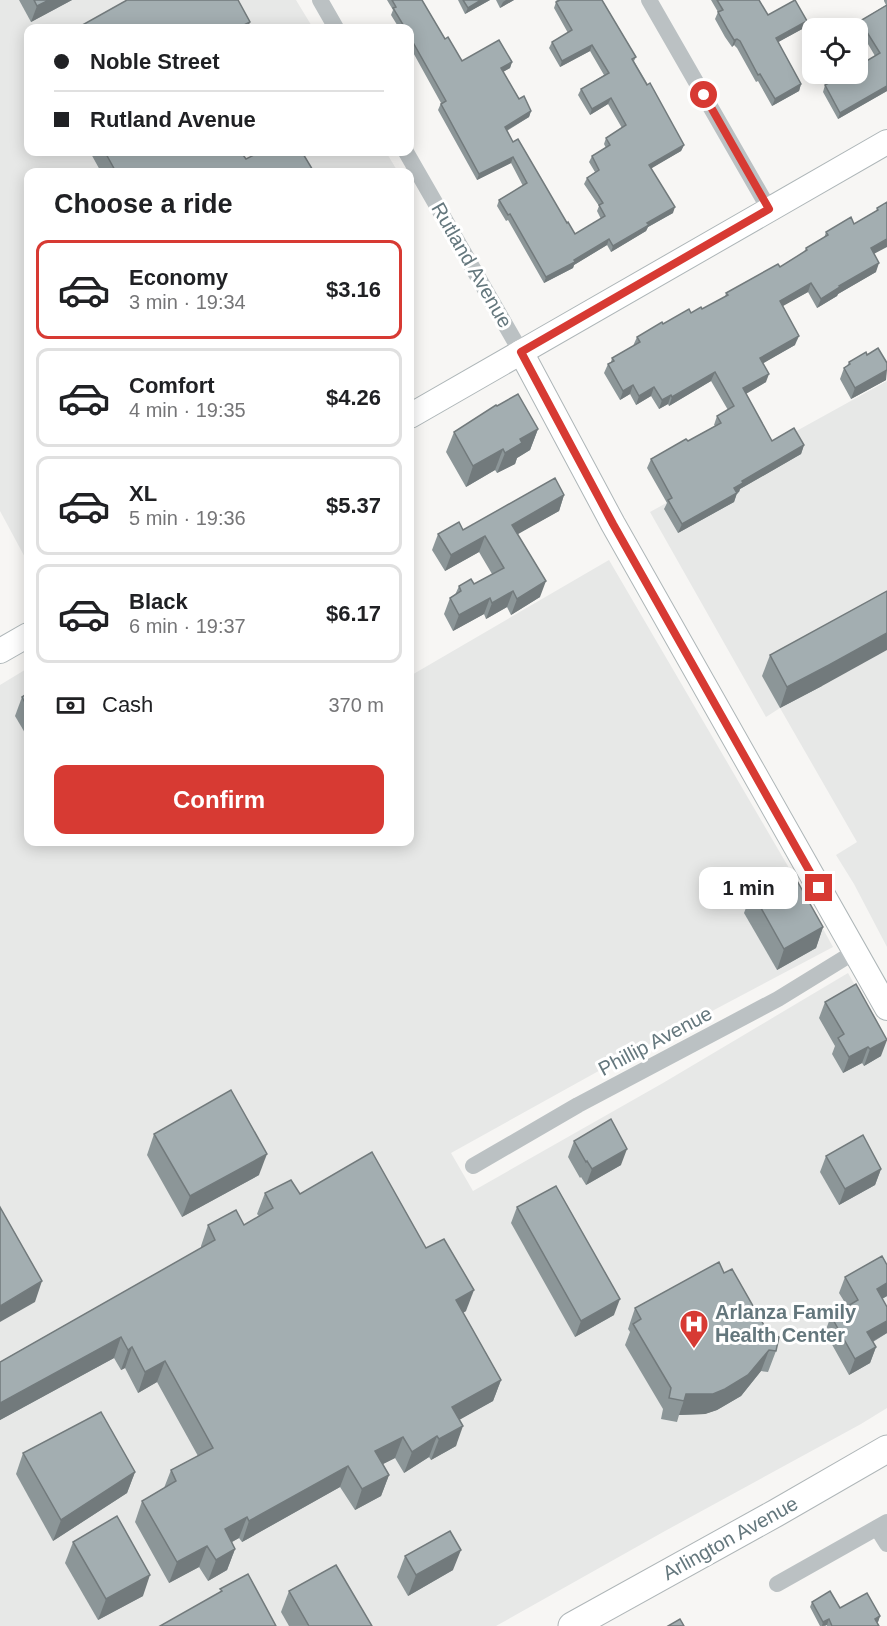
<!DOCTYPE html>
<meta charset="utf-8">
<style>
:root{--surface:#fff;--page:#f6f6f6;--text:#202124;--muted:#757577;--line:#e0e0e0;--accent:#d73a33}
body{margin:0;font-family:Arial,sans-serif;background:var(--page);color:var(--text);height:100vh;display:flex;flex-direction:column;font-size:22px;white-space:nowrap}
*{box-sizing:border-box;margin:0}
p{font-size:20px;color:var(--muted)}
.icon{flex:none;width:33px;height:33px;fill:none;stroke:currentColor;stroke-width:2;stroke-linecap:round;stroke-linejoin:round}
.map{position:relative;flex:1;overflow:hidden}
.drawer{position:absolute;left:24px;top:168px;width:390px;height:678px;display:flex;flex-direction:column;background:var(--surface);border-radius:12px;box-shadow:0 3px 15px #0003}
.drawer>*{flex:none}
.banner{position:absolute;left:24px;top:24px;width:390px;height:132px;border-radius:12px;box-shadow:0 3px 15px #0003;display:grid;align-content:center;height:132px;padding:0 30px;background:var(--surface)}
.buttons{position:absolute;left:802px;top:18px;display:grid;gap:12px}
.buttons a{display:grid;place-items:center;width:66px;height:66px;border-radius:12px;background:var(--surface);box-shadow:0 3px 15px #0003;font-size:30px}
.end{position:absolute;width:27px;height:27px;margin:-14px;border:8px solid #d73a33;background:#fff;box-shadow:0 0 0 3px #fff}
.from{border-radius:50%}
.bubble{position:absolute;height:42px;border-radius:12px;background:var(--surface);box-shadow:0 3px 15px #0003;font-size:20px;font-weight:700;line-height:42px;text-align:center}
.banner b{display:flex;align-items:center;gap:21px;height:57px;font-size:22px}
.banner b+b{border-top:2px solid var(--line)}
.banner i{width:15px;height:15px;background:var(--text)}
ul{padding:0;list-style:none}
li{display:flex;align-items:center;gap:18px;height:99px;margin:0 12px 9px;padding:0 18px;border:3px solid var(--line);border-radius:12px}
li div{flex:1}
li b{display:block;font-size:22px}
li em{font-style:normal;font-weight:700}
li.current{border-color:var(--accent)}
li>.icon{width:54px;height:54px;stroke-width:1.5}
h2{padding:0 30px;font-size:27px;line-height:72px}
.pay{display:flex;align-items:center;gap:15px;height:66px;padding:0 30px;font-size:22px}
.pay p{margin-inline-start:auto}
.action{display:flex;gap:12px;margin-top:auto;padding:12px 30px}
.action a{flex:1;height:69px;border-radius:12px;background:var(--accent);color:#fff;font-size:24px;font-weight:700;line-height:69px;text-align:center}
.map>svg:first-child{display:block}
</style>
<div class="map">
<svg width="887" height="1626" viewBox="0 0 887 1626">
<rect width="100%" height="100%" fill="#f7f6f4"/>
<g fill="#e7e8e7">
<polygon points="0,0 296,0 313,28 28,28 28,152 386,152 398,172 28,172 28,563 0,511"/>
<polygon points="887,381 887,947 854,884 836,855 857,842 780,708 766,717 650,512"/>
<polygon points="609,560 796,880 833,947 595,1073 451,1153 473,1191 663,1083 848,973 887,1042 887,1408 861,1424 665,1531 496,1626 0,1626 0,685 28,668 28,842 410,842 410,676"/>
</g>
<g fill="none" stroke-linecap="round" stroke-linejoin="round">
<g stroke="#aeb6b8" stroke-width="26">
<g id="secondary">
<polyline points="521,352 613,524 887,1008"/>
<polyline points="410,416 887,142"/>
<polyline points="0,651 28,635"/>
</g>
</g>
<g stroke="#afb6b8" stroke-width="29">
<polyline id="primary" points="572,1626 776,1513 887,1449"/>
</g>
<g stroke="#bbc1c3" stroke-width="16">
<polyline points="320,0 336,28"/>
<polyline points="649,0 769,209"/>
<polyline points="406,152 521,352"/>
<polyline points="473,1166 578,1105 778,999 856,951"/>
<polyline points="877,1528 887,1544"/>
<polyline points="777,1584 887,1522"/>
</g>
<use href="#secondary" stroke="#fff" stroke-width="24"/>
<use href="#primary" stroke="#fff" stroke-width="27"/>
</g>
<g fill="#8c9698">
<polygon points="19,0 72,0 31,22"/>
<polygon points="387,0 422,0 445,39 462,61 512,62 510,68 503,72 519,99 531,111 529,117 507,131 513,142 575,234 601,219 597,211 599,206 584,184 587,178 595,172 589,162 592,156 606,148 604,144 606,138 622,128 608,104 590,115 578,95 581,89 604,75 590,51 560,67 549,48 552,42 568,33 554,8 556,2 557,1 556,0 602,0 636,57 634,61 684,145 681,151 651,168 673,213 648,227 646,231 611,252 607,245 574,265 573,268 544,283 508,220 506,221 497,206 499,200 523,186 511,163 477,180 438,110 441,103 410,47 410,28 399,28 391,15 393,10"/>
<polygon points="458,0 490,0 465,14"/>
<polygon points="496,0 514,0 500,8"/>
<polygon points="711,0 759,0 768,15 807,21 804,28 778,42 801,84 799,91 772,106 758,81 756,82 737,48 734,45 732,47 725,37 715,19 718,12"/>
<polygon points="884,0 887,0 887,91 838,119 823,92 825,85 875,56 858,27 860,21 886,5 884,1"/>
<polygon points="90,152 241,152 246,159 314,172 101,172"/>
<polygon points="887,202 874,254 876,272 838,294 837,296 817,308 808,292 782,306 795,345 763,363 766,382 746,394 772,441 804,445 801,454 740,489 739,492 737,493 734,502 678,533 664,509 667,503 647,468 651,459 688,441 715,426 714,425 717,416 728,410 711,381 669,406 668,404 659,409 651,396 636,405 630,394 620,400 604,373 608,364 611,362 612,358 633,346 637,337 663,324 702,309 725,297 726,293 780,267 804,252 806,248 824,238 826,232 854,224 876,211 877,208"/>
<polygon points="849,362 886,380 851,399 840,379 844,368 847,366"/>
<polygon points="497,406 538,429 530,450 517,458 515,464 497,473 495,470 466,487 446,452 454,432"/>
<polygon points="564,495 559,511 517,534 540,597 511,615 507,607 486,619 484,614 453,631 444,614 450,598 455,595 459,586 474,584 492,574 479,552 445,571 432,550 438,534 463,530"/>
<polygon points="28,519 28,535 25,529"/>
<polygon points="770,655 822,686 780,708 762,676"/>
<polygon points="28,693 28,730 25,733 15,716 22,697"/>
<polygon points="752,892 823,927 816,948 777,970 744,913"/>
<polygon points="825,1002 881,1056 864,1066 862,1063 843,1073 832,1054 835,1046 819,1018"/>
<polygon points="154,1134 259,1175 182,1217 147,1155"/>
<polygon points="574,1141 621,1165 586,1185 581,1177 580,1178 568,1157"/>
<polygon points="826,1156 881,1169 875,1185 839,1205 820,1172"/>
<polygon points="265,1193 300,1194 426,1248 466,1311 463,1313 501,1380 493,1401 460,1419 456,1446 431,1460 429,1457 404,1473 395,1458 383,1464 389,1475 381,1496 355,1510 340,1487 242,1542 239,1538 232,1542 235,1549 227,1570 208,1581 199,1567 169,1583 135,1522 142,1501 164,1488 171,1470 198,1456 157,1382 138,1393 125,1368 121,1370 114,1358 0,1420 0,1362 201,1248 201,1246 208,1225 244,1225 259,1216 257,1214"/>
<polygon points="517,1207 614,1315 575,1337 511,1223"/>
<polygon points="887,1265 887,1296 882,1299 887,1333 873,1342 876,1347 870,1363 849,1375 825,1332 831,1316 847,1306 839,1293 845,1277"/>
<polygon points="724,1273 776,1351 768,1372 761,1371 741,1396 717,1410 705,1414 679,1415 677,1422 661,1419 663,1409 625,1345 630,1332 628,1329 635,1308"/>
<polygon points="23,1453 135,1472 127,1493 53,1541 16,1474"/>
<polygon points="73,1542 143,1596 98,1620 65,1563"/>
<polygon points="405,1556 453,1570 408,1596 397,1577"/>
<polygon points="289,1591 372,1626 289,1626 281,1612"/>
<polygon points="812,1602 880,1616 878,1622 877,1623 879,1626 827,1626 827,1625 825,1626 820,1626 810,1607"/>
</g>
<g fill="#727a7c">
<polygon points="49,0 72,0 31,22 37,6"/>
<polygon points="481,0 490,0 465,14 468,8"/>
<polygon points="506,0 514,0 500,8 503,2"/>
<polygon points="807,21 804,28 773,45 776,38"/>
<polygon points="250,22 248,28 238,28"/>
<polygon points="737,39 734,45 732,47 734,40"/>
<polygon points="592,45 590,51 560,67 562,61"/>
<polygon points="512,62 510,68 499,74 501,68"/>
<polygon points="801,84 799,91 772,106 775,99"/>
<polygon points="887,86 887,91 838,119 840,113"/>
<polygon points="611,98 608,104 590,115 592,109"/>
<polygon points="531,111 529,117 502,133 505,127"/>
<polygon points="684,145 681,151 647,171 649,165"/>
<polygon points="513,157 511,163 477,180 479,174"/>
<polygon points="675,207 673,213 648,227 646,231 611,252 613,246 647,223"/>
<polygon points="609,239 607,245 574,265 573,268 544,283 546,277"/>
<polygon points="887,239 887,247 868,257 871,248"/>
<polygon points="879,263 876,272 838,294 837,296 817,308 821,299 839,286"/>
<polygon points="811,283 808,292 776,310 780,301"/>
<polygon points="799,336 795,345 757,367 760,358"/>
<polygon points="887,370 886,380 851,399 855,388"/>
<polygon points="715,372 711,381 669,406 672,397"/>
<polygon points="769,374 766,382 740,397 743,388"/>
<polygon points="633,385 630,394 620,400 623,391"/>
<polygon points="654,387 651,396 636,405 639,396"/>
<polygon points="671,395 668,404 659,409 662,400"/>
<polygon points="538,429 530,450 517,458 515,464 497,473 505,453 520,439"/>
<polygon points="804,445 801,454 740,489 739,492 737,493 734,502 678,533 682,524 734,488 742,481"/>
<polygon points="503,449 495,470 466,487 473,466"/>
<polygon points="564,495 559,511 506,541 512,525"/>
<polygon points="485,536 479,552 445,571 451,555"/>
<polygon points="546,581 540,597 511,615 517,599"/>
<polygon points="513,591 507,607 486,619 492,603"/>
<polygon points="490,598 484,614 453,631 459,615"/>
<polygon points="887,633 887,650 822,686 780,708 787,687"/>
<polygon points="28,722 28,730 25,733"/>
<polygon points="823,927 816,948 777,970 784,949"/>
<polygon points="887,1040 881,1056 864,1066 870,1049"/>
<polygon points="868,1047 862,1063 843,1073 849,1057"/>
<polygon points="627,1149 621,1165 586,1185 592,1169"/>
<polygon points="267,1154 259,1175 182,1217 190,1196"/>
<polygon points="881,1169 875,1185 839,1205 845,1189"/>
<polygon points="42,1281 35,1302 0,1322 0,1306"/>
<polygon points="887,1283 887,1296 871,1305 877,1289"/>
<polygon points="474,1290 466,1311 448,1321 456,1300"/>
<polygon points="620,1299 614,1315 575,1337 581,1321"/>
<polygon points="887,1321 887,1333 861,1348 867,1332"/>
<polygon points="121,1337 114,1358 0,1420 0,1403"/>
<polygon points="132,1347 125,1368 121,1370 128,1350"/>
<polygon points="876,1347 870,1363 849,1375 855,1359"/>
<polygon points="769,1350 761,1371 741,1396 717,1410 705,1414 679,1415 686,1394"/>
<polygon points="165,1361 157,1382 138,1393 145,1372"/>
<polygon points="501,1380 493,1401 445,1428 452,1407"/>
<polygon points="463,1426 456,1446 431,1460 439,1439"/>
<polygon points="437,1436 429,1457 404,1473 412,1452"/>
<polygon points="403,1437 395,1458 367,1472 375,1451"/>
<polygon points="348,1466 340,1487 242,1542 249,1521"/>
<polygon points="135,1472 127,1493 53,1541 61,1520"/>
<polygon points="389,1475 381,1496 355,1510 362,1489"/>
<polygon points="247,1517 239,1538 217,1550 225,1529"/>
<polygon points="207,1546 199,1567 169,1583 177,1562"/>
<polygon points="235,1549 227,1570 208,1581 216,1560"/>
<polygon points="461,1550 453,1570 408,1596 416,1575"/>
<polygon points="150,1575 143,1596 98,1620 106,1599"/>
<polygon points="880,1616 878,1622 873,1625 875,1619"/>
<polygon points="829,1619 827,1625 822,1626 823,1622"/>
</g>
<g fill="#a3aeb1" stroke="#727a7c" stroke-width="1.5">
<polygon points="34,0 49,0 37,6"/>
<polygon points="127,0 238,0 250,22 238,28 77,28"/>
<polygon points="392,0 422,0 445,39 448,37 462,61 499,40 512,62 501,68 519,99 524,96 531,111 505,127 513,142 518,139 567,223 568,222 575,234 605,216 599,205 603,203 587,178 599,170 592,156 610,145 606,138 626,125 611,98 592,109 581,89 609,73 592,45 562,61 552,42 572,30 556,2 560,0 602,0 636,57 632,59 647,85 650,83 684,145 649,165 675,207 647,223 649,225 613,246 609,239 574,260 575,262 546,277 510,214 508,215 499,200 527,183 513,157 479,174 441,104 446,101 410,37 410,28 405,28 393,8 396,7"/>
<polygon points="463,0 481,0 468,8"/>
<polygon points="717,0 759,0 768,15 795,0 807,21 776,38 801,84 775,99 760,74 758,75 740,41 737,39 734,40 728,30 718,12 723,10"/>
<polygon points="887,5 887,86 840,113 825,85 845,74 858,74 858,66 880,53 860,21"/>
<polygon points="105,152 241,152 246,159 260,152 302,152 314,172 116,172"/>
<polygon points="887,202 887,239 871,248 879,263 839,286 840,287 821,299 811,283 780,301 799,336 760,358 769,374 743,388 772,441 794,428 804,445 742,481 743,483 734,488 737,493 682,524 668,500 672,498 651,459 686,439 688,441 721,423 717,416 734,406 715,372 672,397 671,395 662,400 654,387 639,396 633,385 623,391 608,364 614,361 612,358 640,342 637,337 662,322 663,324 689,309 691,313 701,307 702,309 728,295 726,293 778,264 780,267 807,250 806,248 828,235 826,232 851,217 854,224 878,210 877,208"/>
<polygon points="878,348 887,363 887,370 855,388 844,368 850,364 849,362 866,352 867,355"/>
<polygon points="518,394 538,429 520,439 522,443 505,453 503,449 473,466 454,432 496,405 497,406"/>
<polygon points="555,478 564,495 512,525 546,581 517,599 513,591 492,603 490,598 459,615 450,598 461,591 459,586 471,579 474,584 504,568 485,536 451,555 438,534 459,522 463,530"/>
<polygon points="887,591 887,633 829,665 787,687 770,655"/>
<polygon points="28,693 28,708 22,697"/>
<polygon points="791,870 823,927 784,949 752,892"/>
<polygon points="856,984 887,1040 870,1049 868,1047 849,1057 838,1038 844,1034 825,1002"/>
<polygon points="231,1090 267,1154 190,1196 154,1134"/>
<polygon points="611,1119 627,1149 592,1169 587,1161 586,1162 574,1141"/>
<polygon points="863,1135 881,1169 845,1189 826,1156"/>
<polygon points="372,1152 426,1248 444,1239 474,1290 456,1300 501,1380 452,1407 463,1426 439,1439 437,1436 412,1452 403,1437 375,1451 389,1475 362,1489 348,1466 249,1521 247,1517 225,1529 235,1549 216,1560 207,1546 177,1562 142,1501 176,1481 171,1470 213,1448 165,1361 145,1372 132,1347 128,1350 121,1337 0,1403 0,1362 215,1240 208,1225 236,1210 244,1225 273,1208 265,1193 291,1180 300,1194"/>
<polygon points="556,1186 620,1299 581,1321 517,1207"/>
<polygon points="0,1207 42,1281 0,1306"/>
<polygon points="882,1256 887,1265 887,1283 877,1289 887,1307 887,1321 867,1332 876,1347 855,1359 831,1316 858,1300 845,1277"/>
<polygon points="719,1262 724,1273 732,1269 769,1334 779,1337 776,1351 769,1350 748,1375 725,1389 713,1394 686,1394 684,1401 669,1398 671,1388 633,1324 641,1319 635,1308"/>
<polygon points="101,1412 135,1472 61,1520 23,1453"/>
<polygon points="117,1516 150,1575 106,1599 73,1542"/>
<polygon points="450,1531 461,1550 416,1575 405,1556"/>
<polygon points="336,1565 372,1626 309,1626 289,1591"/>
<polygon points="248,1574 276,1626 160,1626 222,1591 220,1589"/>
<polygon points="830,1591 840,1608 867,1593 880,1616 875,1619 879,1626 832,1626 829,1619 823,1622 812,1602"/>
<polygon points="680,1619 684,1626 668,1626"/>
</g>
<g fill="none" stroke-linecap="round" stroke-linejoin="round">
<polyline stroke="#d73a33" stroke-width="8" points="704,95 769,209 521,352 613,524 819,888"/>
</g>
<defs>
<g id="hospital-pin" transform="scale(1.5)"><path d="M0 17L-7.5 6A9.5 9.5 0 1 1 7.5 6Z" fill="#d73a33" stroke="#fff"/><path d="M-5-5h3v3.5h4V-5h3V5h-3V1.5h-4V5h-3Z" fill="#fff"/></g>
</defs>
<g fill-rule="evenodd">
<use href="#hospital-pin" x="694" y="1324"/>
</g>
<g text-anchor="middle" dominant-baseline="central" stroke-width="6" stroke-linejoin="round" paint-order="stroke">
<g font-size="20" fill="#64777d" stroke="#fff">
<text transform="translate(472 265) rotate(60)">Rutland Avenue</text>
<text transform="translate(655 1041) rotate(-28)">Phillip Avenue</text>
<text transform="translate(730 1538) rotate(-29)">Arlington Avenue</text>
</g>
<g font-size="20" font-weight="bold" fill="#64777d" stroke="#fff" text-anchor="start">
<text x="715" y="1312">Arlanza Family<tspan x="715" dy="23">Health Center</tspan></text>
</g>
</g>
</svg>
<div class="buttons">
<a><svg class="icon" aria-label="locate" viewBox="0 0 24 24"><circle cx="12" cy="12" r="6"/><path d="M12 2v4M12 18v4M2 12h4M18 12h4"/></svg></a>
</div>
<i class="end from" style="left:704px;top:95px"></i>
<i class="end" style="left:819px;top:888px"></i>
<div class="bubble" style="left:699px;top:867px;width:99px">1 min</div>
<div class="banner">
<b><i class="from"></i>Noble Street</b>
<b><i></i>Rutland Avenue</b>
</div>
<section class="drawer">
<h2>Choose a ride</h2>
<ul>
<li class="current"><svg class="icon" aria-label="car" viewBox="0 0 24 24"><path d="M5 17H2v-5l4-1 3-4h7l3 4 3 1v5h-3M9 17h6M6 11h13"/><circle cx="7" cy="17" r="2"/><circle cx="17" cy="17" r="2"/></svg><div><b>Economy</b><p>3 min · 19:34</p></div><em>$3.16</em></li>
<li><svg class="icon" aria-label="car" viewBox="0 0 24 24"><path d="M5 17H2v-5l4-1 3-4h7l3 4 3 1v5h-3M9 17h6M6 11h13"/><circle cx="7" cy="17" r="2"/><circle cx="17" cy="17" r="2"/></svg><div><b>Comfort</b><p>4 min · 19:35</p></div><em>$4.26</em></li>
<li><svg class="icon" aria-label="car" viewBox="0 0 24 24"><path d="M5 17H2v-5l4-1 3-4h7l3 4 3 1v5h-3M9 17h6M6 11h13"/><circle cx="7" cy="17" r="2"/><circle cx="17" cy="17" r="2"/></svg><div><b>XL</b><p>5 min · 19:36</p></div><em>$5.37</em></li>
<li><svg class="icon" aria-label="car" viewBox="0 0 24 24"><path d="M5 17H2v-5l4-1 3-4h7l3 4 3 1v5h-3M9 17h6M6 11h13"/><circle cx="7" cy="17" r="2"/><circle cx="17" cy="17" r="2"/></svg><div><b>Black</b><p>6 min · 19:37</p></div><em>$6.17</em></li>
</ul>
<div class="pay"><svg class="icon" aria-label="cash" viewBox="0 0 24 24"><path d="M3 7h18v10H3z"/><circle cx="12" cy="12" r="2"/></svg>Cash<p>370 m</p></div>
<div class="action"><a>Confirm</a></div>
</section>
</div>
